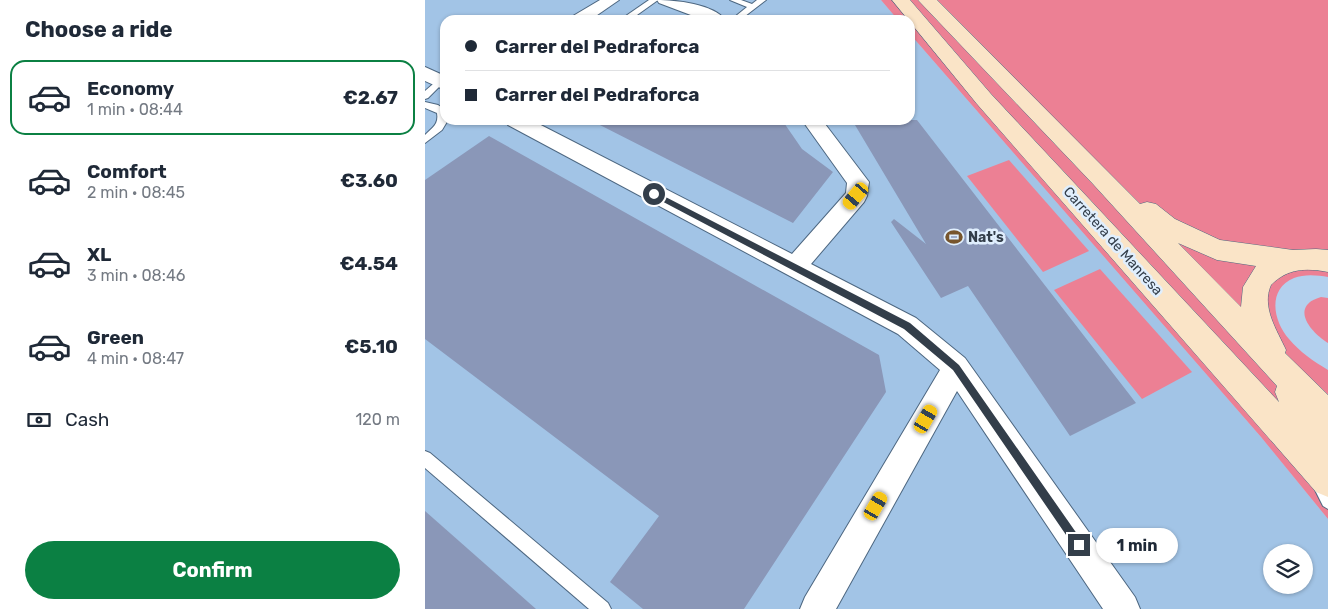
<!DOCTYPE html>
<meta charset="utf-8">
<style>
:root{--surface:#fff;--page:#f2f2f3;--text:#1f2937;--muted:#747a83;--line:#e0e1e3;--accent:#0b8043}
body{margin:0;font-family:Rubik,sans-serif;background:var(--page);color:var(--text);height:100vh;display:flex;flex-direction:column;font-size:19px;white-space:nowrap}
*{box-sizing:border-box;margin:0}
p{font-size:16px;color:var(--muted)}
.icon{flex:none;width:28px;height:28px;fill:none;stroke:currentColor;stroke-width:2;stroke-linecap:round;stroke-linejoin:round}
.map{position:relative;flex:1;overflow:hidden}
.drawer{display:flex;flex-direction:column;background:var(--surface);width:425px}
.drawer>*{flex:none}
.top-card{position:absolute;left:15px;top:15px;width:475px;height:110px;border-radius:15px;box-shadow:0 1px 4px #0004;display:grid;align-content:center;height:110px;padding:0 25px;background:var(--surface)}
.controls{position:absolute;left:838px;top:544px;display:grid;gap:10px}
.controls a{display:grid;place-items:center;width:50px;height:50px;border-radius:50%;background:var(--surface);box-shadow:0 1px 4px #0004;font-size:25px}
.end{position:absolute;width:22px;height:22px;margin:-11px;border:6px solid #333e4a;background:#fff;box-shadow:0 0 0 2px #fff}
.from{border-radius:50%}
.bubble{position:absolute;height:35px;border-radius:18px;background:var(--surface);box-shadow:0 1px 4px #0004;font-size:16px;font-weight:700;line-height:35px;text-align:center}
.car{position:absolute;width:15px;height:30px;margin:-15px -8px;border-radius:6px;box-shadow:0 0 4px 1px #0007;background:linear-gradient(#f5c518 24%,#345 0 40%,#f5c518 0 76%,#345 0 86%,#f5c518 0)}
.top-card b{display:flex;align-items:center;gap:18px;height:48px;font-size:19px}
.top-card b+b{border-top:1px solid var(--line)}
.top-card i{width:12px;height:12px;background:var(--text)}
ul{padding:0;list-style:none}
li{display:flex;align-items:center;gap:15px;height:75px;margin:0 10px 8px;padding:0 15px;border:2px solid transparent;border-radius:15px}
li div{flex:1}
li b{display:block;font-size:19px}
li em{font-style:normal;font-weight:700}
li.current{border-color:var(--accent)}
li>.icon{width:45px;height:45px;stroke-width:1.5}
h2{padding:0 25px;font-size:22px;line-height:60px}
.pay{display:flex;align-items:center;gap:12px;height:55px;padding:0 25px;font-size:19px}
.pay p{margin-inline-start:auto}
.action{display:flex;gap:10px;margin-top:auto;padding:10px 25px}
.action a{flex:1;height:58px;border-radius:30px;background:var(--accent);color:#fff;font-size:20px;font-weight:700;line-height:58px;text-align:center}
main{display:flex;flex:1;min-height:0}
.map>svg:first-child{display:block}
</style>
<main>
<section class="drawer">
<h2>Choose a ride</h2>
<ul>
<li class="current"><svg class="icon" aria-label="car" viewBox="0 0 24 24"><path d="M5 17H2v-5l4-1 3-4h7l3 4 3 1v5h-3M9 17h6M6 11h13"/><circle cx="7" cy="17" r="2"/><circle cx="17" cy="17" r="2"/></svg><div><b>Economy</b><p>1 min · 08:44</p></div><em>€2.67</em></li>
<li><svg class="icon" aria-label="car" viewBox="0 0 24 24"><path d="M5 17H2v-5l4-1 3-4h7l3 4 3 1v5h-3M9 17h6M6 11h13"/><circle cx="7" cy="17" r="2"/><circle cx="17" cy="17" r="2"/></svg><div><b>Comfort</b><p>2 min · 08:45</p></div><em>€3.60</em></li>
<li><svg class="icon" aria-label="car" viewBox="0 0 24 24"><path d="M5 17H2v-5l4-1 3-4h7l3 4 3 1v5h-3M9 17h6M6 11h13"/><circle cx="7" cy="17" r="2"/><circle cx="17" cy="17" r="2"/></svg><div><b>XL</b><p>3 min · 08:46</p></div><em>€4.54</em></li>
<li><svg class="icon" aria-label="car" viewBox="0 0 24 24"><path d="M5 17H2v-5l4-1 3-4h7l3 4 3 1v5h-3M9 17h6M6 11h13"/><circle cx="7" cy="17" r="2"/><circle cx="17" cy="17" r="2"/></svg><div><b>Green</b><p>4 min · 08:47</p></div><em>€5.10</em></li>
</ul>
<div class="pay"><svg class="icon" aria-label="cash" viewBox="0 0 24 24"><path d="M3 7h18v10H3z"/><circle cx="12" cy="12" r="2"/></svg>Cash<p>120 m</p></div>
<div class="action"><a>Confirm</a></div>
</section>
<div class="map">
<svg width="903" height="609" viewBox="0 0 903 609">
<rect width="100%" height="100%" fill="#b3d0ee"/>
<path fill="#a2c4e6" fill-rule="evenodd" d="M 0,0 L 456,0 L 473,20 L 20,20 L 20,120 L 485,120 L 485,34 L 836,437 L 903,519 L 903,609 L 0,609 ZM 846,552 L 879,552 L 879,585 L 846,585 Z"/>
<g fill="#ec8094">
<path d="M 456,0 L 903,0 L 903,277 C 892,275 879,274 869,278 C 842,289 848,321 864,339 C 875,352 888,361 903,370 L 903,519 L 836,437 L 485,34 L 485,20 L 473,20 Z"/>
<polygon points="584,160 664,251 618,272 542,176"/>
<polygon points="675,269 767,372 717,399 629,290"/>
<path d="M 896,297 L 903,298 L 903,343 C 885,332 864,306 896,297 Z"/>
</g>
<g fill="#8a97b8">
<polygon points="165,120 357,120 377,149 408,172 368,223"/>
<polygon points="427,120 492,120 711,403 645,436 543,286 516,298 466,222 469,219 501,244"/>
<polygon points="64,136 454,355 461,392 319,609 218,609 185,582 234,516 0,339 0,180"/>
<polygon points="0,511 111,609 0,609"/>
</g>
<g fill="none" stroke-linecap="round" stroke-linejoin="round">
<g stroke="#4d6781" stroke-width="2">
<g id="lane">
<polygon points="224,0 233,0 205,20 195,20"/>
<polygon points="305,0 316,0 327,4 332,0 341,0 315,20 306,20 322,7"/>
<polygon points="15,78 20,81 3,98 0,99 0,91"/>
<path d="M 0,102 L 13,105 L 19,109 L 20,120 L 23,120 L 17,130 L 0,143 L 0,135 C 8,127 14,124 12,113 L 0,108 Z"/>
<polygon points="0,451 5,453 183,603 186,609 164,609 0,468"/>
<polygon points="894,474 899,477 903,484 903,509 898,506 886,482 889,477"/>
</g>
</g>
<g stroke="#4d6781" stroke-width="2">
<g id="street">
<polygon points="175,0 194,0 165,20 146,20 148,16"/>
<path d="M 232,0 C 250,0 289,4 300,20 L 279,20 L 234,3 Z"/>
<polygon points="0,67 20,76 20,90 0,81"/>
<polygon points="80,120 106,120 367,254 421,193 422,183 377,120 397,120 444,182 442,196 439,202 386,264 491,318 540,358 710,597 715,609 678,609 532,391 411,609 375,609 380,597 515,370 473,334 83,125"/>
</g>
</g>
<g stroke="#4d6781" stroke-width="1">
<path id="secondary" d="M 467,0 L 485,0 L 566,94 L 854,402 L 850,392 L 852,386 L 668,184 L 493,0 L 512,0 L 715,204 L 722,202 L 731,204 L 750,219 L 795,240 L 868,250 L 891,249 L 903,250 L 903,272 C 881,268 863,268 846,285 C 836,307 852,330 861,350 L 860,353 L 903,395 L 903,497 L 891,492 L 552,104 ZM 753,243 L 792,260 L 831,266 L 818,287 L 816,307 Z"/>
</g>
<use href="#lane" fill="#fff" fill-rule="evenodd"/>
<use href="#street" fill="#fff" fill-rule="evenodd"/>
<use href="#secondary" fill="#fae4c7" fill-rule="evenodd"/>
</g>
<polygon fill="#333e4a" points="229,191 485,323 534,365 657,541 659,545 657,548 654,550 650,548 528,370 479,329 227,196 227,192"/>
<defs>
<g id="stadium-bare" transform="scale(1.35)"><path d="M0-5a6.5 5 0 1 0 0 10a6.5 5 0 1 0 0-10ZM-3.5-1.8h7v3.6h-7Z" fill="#77552d" stroke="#e0effe" stroke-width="2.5" paint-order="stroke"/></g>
</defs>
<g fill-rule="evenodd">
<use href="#stadium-bare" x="529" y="237"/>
</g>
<g text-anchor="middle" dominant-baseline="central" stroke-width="5" stroke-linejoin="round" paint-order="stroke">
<g font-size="14" font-weight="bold" fill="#333e4a" stroke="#e0effe" text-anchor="start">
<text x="543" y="237">Nat's</text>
</g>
<g font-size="14" fill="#333e4a" stroke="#e0effe">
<text transform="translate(688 241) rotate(48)">Carretera de Manresa</text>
</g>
</g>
</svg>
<div class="controls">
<a><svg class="icon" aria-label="layers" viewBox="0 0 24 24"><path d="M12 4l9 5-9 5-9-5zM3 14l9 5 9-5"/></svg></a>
</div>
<i class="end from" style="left:229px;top:194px"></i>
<i class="end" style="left:654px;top:545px"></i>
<div class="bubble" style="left:671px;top:528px;width:82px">1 min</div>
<i class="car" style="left:431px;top:196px;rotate:220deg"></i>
<i class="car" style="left:501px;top:419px;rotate:30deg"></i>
<i class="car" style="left:451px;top:506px;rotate:30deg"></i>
<div class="top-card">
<b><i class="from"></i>Carrer del Pedraforca</b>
<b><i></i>Carrer del Pedraforca</b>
</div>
</div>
</main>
